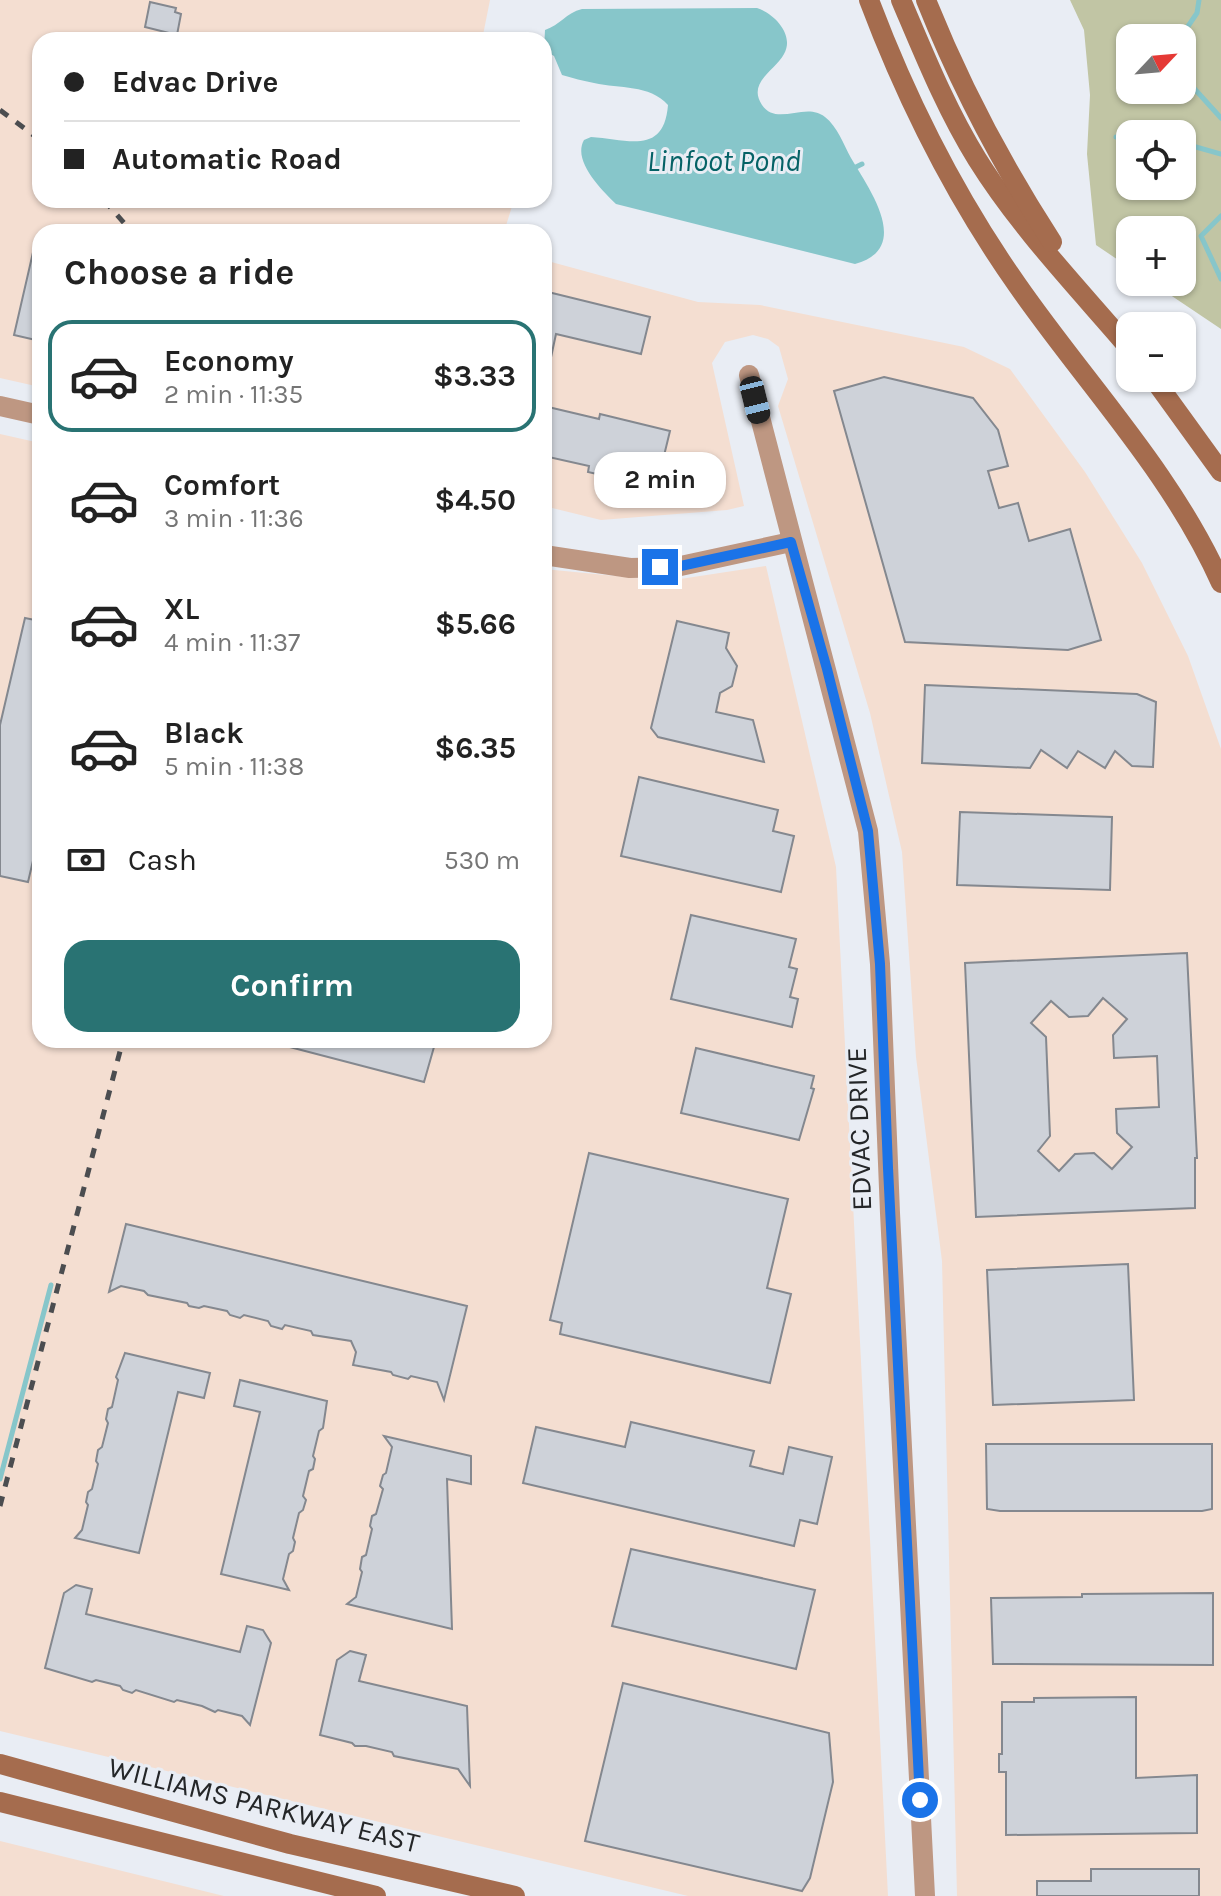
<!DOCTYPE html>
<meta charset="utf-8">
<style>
:root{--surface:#fff;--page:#f2f2f2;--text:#222;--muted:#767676;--line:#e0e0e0;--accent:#297373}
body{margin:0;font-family:Karla,sans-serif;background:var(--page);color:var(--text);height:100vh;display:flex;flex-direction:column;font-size:30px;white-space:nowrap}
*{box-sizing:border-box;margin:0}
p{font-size:26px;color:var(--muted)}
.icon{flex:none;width:44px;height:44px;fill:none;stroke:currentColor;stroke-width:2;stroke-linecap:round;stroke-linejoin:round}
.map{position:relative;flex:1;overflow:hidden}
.details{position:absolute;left:32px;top:224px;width:520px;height:824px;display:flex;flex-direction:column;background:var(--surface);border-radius:24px;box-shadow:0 2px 6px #0004}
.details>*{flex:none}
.guide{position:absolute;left:32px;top:32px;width:520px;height:176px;border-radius:24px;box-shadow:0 2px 6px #0004;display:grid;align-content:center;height:176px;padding:0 32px;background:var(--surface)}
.needle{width:52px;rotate:64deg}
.tools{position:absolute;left:1116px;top:24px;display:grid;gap:16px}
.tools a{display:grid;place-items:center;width:80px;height:80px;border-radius:16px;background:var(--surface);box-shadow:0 2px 6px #0004;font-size:40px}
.end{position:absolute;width:36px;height:36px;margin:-18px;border:10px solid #1a73e8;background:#fff;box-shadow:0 0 0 4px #fff}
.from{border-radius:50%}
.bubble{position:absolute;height:56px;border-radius:24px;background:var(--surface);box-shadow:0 2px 6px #0004;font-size:26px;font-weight:700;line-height:56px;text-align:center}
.car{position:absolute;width:24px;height:48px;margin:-24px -12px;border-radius:10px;box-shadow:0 0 6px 2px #0007;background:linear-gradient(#222 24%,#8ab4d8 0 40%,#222 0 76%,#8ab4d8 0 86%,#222 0)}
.guide b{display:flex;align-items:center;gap:28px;height:76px;font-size:30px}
.guide b+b{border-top:2px solid var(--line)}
.guide i{width:20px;height:20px;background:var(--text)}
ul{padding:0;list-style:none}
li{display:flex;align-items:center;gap:24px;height:112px;margin:0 16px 12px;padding:0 16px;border:4px solid transparent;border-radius:24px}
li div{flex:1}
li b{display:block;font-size:30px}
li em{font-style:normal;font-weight:700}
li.selected{border-color:var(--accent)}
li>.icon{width:72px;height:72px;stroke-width:1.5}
h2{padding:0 32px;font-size:36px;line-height:96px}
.pay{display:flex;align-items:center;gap:20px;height:88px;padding:0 32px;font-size:30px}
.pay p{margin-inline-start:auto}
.primary-button{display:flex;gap:16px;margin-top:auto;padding:16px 32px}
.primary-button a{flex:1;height:92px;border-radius:24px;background:var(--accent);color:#fff;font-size:32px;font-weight:700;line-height:92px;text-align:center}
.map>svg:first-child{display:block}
</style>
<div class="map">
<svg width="1221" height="1896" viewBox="0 0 1221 1896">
<rect width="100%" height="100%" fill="#e9edf4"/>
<g fill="#f4ded1">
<polygon points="0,0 490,0 482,40 40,40 40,200 514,200 504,232 40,232 40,387 0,378"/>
<polygon points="544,260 698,302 760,305 964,347 1010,369 1085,472 1142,563 1188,656 1221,749 1221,1896 957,1896 942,1261 916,1057 902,852 870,713 778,406 788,379 779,347 768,339 753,335 725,342 712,363 744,506 727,510 601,520 544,506"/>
<polygon points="0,434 40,443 40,1040 544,1040 544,569 667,581 766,566 836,867 888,1896 688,1896 0,1731"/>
<polygon points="0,1841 224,1896 0,1896"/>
</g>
<path fill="#c1c5a4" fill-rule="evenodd" d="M 1070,0 L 1221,0 L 1221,329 L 1151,282 L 1182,282 L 1182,230 L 1130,230 L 1130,268 L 1096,245 L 1087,154 L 1090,95 L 1084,30 ZM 1130,38 L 1182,38 L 1182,90 L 1130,90 ZM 1130,134 L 1182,134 L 1182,186 L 1130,186 Z"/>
<path fill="#87c6ca" d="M 757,8 C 774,13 795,35 784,54 C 775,71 747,82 762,105 C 777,127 806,101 825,117 C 837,126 844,145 851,158 C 869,189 913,248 855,264 L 616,204 C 602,190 572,161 584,140 L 591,137 C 627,139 664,156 668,105 C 649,84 620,89 594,83 C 583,81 573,78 562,75 L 554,56 L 544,50 L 545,30 C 560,25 566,13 582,9 Z"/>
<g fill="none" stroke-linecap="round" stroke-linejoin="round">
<g stroke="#87c6ca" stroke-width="5">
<polyline points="1180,38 1197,13 1199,0"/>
<polyline points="1182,75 1221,118"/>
<polyline points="1116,137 1130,138"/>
<polyline points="1182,143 1221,154"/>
<polyline points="852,169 862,164"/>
<polyline points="1221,216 1201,236 1221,279"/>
<polyline points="0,1479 51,1285"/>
</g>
</g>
<g fill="#ced2d9" stroke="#84888f" stroke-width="2" fill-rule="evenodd">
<polygon points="150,2 176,8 175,12 181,14 177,35 145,27"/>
<polygon points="34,248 40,249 40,341 14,335"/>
<polygon points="544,291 650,317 641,354 556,334 550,362 544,362"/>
<polygon points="884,377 973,398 998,430 1008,466 988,471 999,508 1018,503 1029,541 1070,529 1101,640 1068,650 905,642 834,391"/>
<polygon points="544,406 599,419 600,414 670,431 660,472 641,484 588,472 589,466 544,456"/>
<polygon points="25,618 40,621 40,831 28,882 0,876 0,725"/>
<polygon points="677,621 729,633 726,648 737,666 732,686 720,693 716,712 753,720 764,762 658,737 651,728"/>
<polygon points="925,685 1137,694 1156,702 1153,767 1132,766 1115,751 1105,768 1078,751 1067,768 1041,750 1030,768 922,763"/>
<polygon points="639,777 778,810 773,831 794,836 781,892 621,856"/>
<polygon points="960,812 1112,817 1110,890 957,885"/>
<polygon points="691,915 796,939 789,967 797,969 790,997 798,999 792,1027 671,999"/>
<path d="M 1187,953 L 1197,1158 L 1195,1158 L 1195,1208 L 976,1217 L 965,963 ZM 1103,998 L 1127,1019 L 1113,1035 L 1114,1058 L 1157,1056 L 1159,1107 L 1116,1109 L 1117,1133 L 1132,1147 L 1112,1169 L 1094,1153 L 1075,1154 L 1059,1171 L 1038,1151 L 1050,1136 L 1046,1037 L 1031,1023 L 1051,1001 L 1069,1017 L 1088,1016 Z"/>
<polygon points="283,1040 436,1040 424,1082 282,1045"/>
<polygon points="696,1048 814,1076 811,1088 814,1089 799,1140 681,1113"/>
<polygon points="589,1153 788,1199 767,1288 791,1294 770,1383 560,1334 562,1323 550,1320"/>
<polygon points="126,1224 467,1306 444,1400 437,1382 411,1376 408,1379 393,1375 391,1372 353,1365 356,1352 351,1341 313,1335 311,1331 285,1325 282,1329 271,1326 268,1321 244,1315 240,1318 230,1315 227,1311 204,1306 199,1308 189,1306 187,1303 148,1295 144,1291 121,1286 109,1292"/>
<polygon points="1128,1264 1134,1400 993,1405 987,1270"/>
<polygon points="125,1353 210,1373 204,1398 178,1392 139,1553 75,1538 82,1530 88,1505 86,1502 88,1492 92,1489 98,1464 96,1461 98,1450 102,1447 108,1423 106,1419 108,1409 112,1407 118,1380 116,1377"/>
<polygon points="240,1380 327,1401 323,1428 319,1431 313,1456 315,1459 313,1469 309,1471 303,1496 306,1500 303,1510 299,1513 293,1538 295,1542 293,1551 289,1554 283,1579 289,1590 221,1574 260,1412 234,1406"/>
<polygon points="631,1422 754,1451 750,1466 783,1474 789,1447 832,1457 817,1524 800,1520 794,1546 523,1483 536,1427 625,1447"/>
<polygon points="384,1436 471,1456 471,1484 447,1479 452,1629 347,1604 356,1597 362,1572 360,1569 362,1557 366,1555 372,1529 370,1526 372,1516 376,1514 383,1489 380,1486 383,1475 386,1473 392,1447"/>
<polygon points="986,1444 1212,1444 1212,1509 1202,1511 1000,1511 987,1509"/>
<polygon points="631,1549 815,1590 796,1669 612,1626"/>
<polygon points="76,1585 92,1589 86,1614 240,1652 247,1626 263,1630 271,1643 250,1725 242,1716 218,1710 215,1712 202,1706 177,1700 174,1702 136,1690 132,1693 123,1690 120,1686 96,1680 92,1682 45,1668 64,1593"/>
<polygon points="1213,1593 1213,1665 993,1664 991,1598 1082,1597 1082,1594"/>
<polygon points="350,1651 366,1655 359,1681 467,1706 470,1786 458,1769 394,1756 392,1752 366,1746 355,1746 352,1743 320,1735 337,1660"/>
<polygon points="623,1683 829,1733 833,1782 810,1878 802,1891 585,1841"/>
<polygon points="1136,1697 1136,1778 1197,1775 1197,1833 1006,1835 1006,1772 999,1772 999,1754 1002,1754 1002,1702 1034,1702 1034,1698"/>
<polygon points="1091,1869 1199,1869 1199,1896 1037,1896 1037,1881 1091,1881"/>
</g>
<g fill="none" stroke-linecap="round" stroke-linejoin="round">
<g stroke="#be9782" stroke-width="20">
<polyline points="749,375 868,831 880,964 890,1213 925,1896"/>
<polyline points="0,406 40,415"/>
<polyline points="544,555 630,568 676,567 791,542"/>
</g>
<g stroke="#a56c4e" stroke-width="20">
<path d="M 869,0 C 907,101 956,198 1018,286 C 1087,385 1172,473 1221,583"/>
<path d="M 901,0 C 924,54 946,109 977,159 C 1020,228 1078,288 1130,349"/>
<path d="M 926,0 C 960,85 1002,165 1052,242"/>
<polyline points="1153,378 1221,472"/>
<polyline points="0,1764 290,1844 515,1896"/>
<polyline points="0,1802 376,1896"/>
</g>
<g stroke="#4b4d50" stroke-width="5" stroke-dasharray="10 10" stroke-linecap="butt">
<polyline points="0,110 40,140"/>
<polyline points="104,200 132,232"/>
<polyline points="0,1506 123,1040"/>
</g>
</g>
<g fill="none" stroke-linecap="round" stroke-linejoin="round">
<polyline stroke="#1a73e8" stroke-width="10" points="660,567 676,567 791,542 827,669 868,831 880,964 888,1168 920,1800"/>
</g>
<g text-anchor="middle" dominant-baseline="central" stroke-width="6" stroke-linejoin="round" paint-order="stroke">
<g font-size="28" fill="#242628" stroke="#e9edf4">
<text transform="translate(859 1129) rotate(-92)">EDVAC DRIVE</text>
<text transform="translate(264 1805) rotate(14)">WILLIAMS PARKWAY EAST</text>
</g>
<g font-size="30" font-style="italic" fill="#056266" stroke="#e9edf4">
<text x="724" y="161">Linfoot Pond</text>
</g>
</g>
</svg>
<div class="tools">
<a><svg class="needle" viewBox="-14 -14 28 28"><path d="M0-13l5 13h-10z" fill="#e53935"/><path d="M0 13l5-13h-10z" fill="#767676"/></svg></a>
<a><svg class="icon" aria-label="locate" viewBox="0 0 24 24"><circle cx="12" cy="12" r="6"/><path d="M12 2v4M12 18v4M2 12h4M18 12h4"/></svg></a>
<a>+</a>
<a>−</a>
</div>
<i class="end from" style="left:920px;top:1800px"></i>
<i class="end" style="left:660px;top:567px"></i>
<div class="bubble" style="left:594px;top:452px;width:132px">2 min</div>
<i class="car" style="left:755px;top:400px;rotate:166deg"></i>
<div class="guide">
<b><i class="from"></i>Edvac Drive</b>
<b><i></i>Automatic Road</b>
</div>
<section class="details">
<h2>Choose a ride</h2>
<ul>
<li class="selected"><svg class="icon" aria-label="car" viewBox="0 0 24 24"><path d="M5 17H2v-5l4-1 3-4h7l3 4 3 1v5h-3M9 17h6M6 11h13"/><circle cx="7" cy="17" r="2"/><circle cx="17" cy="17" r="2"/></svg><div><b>Economy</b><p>2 min · 11:35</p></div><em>$3.33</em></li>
<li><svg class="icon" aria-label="car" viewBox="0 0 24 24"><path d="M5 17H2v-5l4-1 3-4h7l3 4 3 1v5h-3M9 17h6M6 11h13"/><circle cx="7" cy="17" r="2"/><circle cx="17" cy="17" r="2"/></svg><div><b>Comfort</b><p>3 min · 11:36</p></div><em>$4.50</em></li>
<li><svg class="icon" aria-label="car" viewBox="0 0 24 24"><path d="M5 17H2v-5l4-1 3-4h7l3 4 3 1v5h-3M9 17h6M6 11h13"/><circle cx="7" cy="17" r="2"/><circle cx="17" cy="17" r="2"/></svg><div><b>XL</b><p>4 min · 11:37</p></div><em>$5.66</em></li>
<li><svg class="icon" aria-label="car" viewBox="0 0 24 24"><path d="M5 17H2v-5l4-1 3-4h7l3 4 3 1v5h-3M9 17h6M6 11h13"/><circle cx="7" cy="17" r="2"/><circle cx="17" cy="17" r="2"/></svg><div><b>Black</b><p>5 min · 11:38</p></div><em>$6.35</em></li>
</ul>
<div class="pay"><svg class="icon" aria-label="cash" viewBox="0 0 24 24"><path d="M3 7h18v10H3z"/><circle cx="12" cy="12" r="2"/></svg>Cash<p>530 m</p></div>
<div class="primary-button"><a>Confirm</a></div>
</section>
</div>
